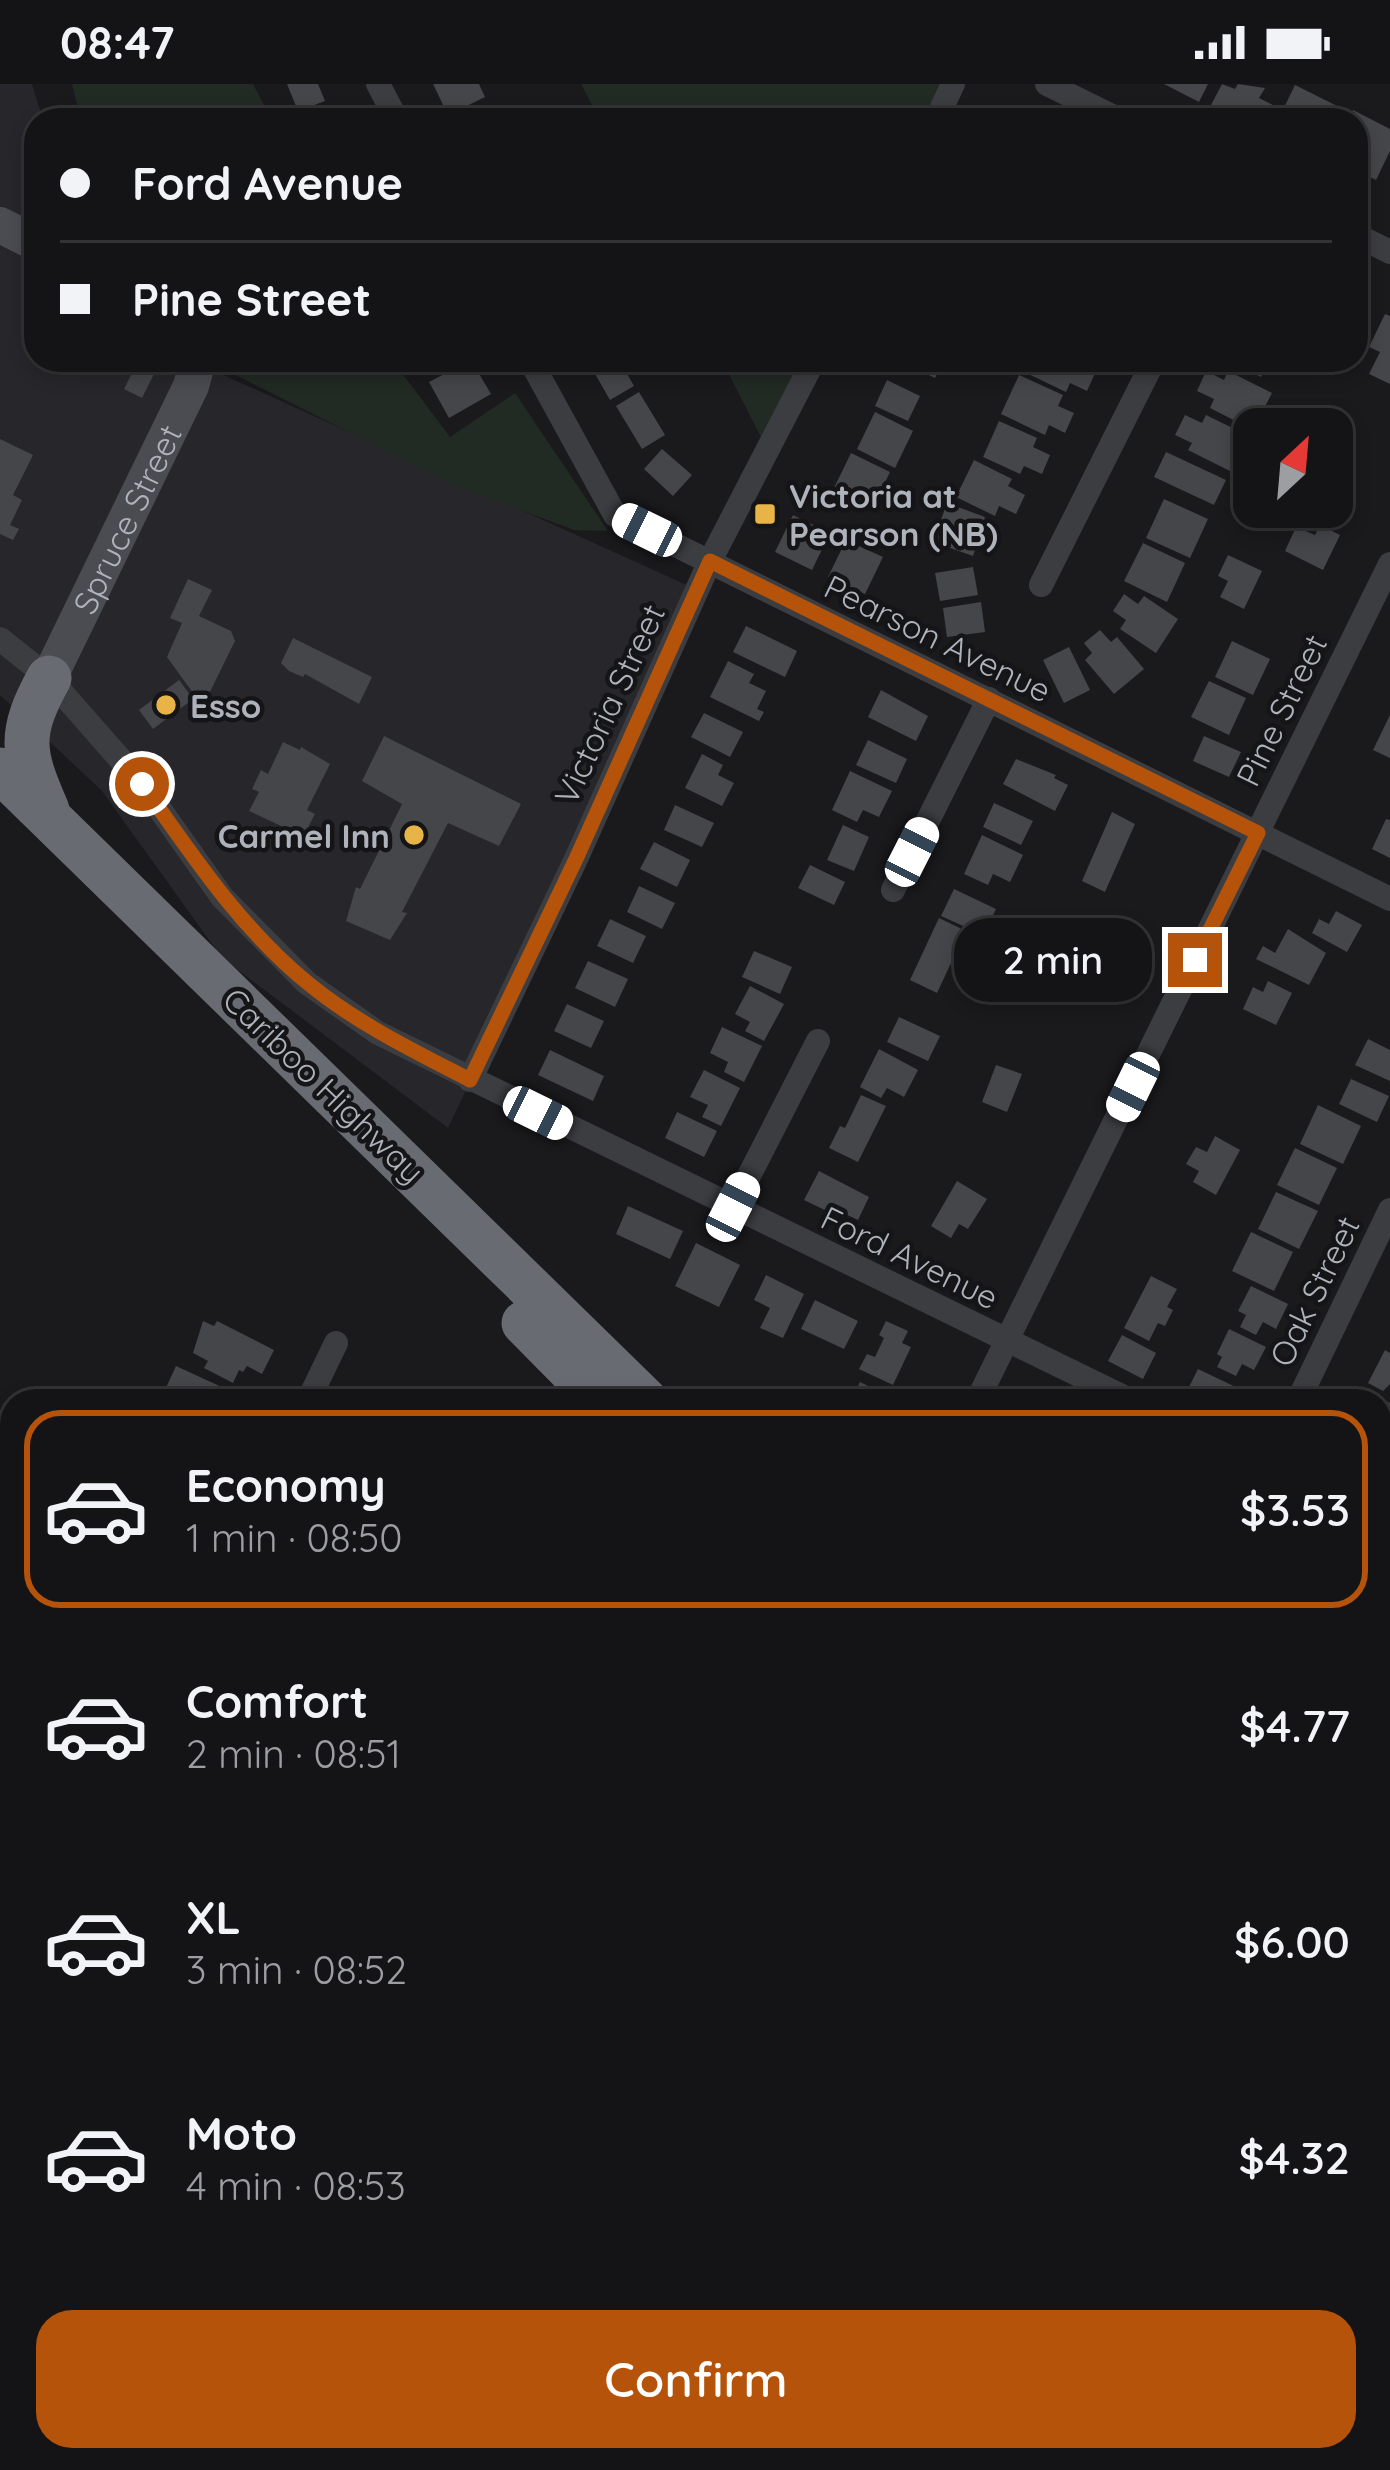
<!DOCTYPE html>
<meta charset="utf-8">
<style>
:root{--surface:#141416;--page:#212123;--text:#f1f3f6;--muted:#9d9ea1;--line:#333335;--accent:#b45309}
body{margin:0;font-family:Quicksand,sans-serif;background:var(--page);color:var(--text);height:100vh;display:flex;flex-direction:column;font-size:45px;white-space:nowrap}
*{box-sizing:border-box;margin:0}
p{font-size:39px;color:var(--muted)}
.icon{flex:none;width:66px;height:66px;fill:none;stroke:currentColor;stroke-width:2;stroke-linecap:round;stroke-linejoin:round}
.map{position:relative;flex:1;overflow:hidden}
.side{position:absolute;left:0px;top:1305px;width:1392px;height:1083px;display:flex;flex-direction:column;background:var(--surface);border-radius:36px 36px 0 0;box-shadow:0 6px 18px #0003,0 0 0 3px var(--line)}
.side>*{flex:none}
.hud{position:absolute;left:24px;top:24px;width:1344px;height:264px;border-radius:36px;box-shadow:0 6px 18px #0003,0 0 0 3px var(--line);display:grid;align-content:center;height:264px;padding:0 36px;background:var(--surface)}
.needle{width:78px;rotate:26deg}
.fabs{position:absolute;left:1233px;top:324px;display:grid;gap:24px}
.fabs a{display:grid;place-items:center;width:120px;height:120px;border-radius:24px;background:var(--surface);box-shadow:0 6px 18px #0003,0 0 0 3px var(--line);font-size:60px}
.end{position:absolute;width:54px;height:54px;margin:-27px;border:15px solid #b45309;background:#fff;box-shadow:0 0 0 6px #fff}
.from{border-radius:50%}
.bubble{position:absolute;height:84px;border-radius:36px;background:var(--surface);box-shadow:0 6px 18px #0003,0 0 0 3px var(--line);font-size:39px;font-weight:600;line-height:84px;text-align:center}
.car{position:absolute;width:36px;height:72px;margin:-36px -18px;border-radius:15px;box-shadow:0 0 9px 3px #0007;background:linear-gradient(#fff 24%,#345 0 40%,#fff 0 76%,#345 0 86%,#fff 0)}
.hud b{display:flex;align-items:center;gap:42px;height:114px;font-size:45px}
.hud b+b{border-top:3px solid var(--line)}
.hud i{width:30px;height:30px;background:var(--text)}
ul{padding:21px 0 0;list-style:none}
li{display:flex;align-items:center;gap:36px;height:198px;margin:0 24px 18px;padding:0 12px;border:6px solid transparent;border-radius:36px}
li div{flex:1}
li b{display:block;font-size:45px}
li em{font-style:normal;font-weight:600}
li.selected{border-color:var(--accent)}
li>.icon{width:108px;height:108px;stroke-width:1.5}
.primary-button{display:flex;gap:24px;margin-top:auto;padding:24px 36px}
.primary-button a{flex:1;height:138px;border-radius:36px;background:var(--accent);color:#fff;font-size:48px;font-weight:600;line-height:138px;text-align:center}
.status{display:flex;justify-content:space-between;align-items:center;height:84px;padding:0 60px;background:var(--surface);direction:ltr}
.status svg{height:33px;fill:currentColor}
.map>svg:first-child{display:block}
</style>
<div class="status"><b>08:47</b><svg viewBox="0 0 49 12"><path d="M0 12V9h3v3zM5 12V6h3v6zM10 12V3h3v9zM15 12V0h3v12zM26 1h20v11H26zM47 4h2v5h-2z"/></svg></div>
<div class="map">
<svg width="1390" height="2386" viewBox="0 0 1390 2386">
<rect width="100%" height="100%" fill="#1a1a1d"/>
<polygon fill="#27262a" points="0,0 32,0 43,36 36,36 36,276 204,276 208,284 702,508 448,1044 222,874 102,707 0,611"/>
<g fill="#222a24">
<polygon points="72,0 253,0 272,36 81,36"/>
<polygon points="581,0 950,0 933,36 600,36"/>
<polygon points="222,276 392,276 450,353 515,309 608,447 574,446 456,402 222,284"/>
<polygon points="722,276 817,276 771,373"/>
</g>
<g fill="#454649">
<polygon points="287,0 318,0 325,17 298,27"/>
<polygon points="433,0 479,0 485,13 448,31"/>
<polygon points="1164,0 1208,0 1199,18"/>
<polygon points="1222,0 1235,5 1238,0 1265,4 1259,14 1275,22 1268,36 1239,36 1211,21"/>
<polygon points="1295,1 1341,24 1335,36 1278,36"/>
<polygon points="1353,26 1390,45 1390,67 1376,96 1356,86 1356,36 1348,36"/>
<polygon points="1385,230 1390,232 1390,300 1369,290 1380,268 1369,263"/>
<polygon points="105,276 161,276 142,314 124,305 132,289"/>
<polygon points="471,276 491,310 449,334 429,298"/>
<polygon points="599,276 619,276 634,302 610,316 590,281"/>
<polygon points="898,276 944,276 935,294"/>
<polygon points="1027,276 1080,276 1079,279 1096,287 1087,307 1070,299 1066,308 1022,287"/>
<polygon points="1226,276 1270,276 1261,293"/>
<polygon points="1206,287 1224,296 1228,287 1272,309 1253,346 1210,324 1214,315 1197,307"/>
<polygon points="1019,291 1063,311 1058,322 1074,329 1065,349 1049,341 1045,351 1001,330"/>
<polygon points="887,296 920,312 908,337 875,322"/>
<polygon points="639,308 665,351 642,365 616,322"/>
<polygon points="875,328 913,347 895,384 857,365"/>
<polygon points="1185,331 1202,339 1206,331 1249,352 1232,388 1188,366 1192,359 1175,351"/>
<polygon points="999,337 1037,354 1033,363 1050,371 1042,390 1024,382 1020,390 983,373"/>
<polygon points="0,355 33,371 13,411 22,416 10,441 19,445 13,456 0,450"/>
<polygon points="662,365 692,391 673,412 644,385"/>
<polygon points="1166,368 1226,396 1214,421 1154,393"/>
<polygon points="851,369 890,388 872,425 833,406"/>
<polygon points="974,376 1012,395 1008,402 1025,411 1016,430 999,422 995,432 956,413"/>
<polygon points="1164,415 1208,435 1190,474 1146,454"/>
<polygon points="947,419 985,433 982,443 1000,449 993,469 976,463 973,472 933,458"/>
<polygon points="793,431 830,449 812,486 775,468"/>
<polygon points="1320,441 1340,451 1323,486 1285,467 1296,443 1315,451"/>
<polygon points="846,456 883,473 865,510 828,493"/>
<polygon points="1143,459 1185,479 1167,518 1124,497"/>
<polygon points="1228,471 1262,487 1244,525 1220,513 1228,497 1218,492"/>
<polygon points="973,483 978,511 940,517 935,489"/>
<polygon points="188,495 212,506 199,532 231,547 235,557 206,616 196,613 167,573 182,539 170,534"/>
<polygon points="1124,510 1138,520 1144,512 1178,535 1156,569 1120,545 1126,536 1113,527"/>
<polygon points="981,518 985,548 947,553 943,524"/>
<polygon points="746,542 797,567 785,593 733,568"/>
<polygon points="1100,546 1111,558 1117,553 1144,585 1114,610 1085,576 1092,569 1084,559"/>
<polygon points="293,554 372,593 359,620 305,590 303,593 289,587 281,579"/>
<polygon points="1232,557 1270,575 1253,611 1215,593"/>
<polygon points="1069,563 1090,606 1064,619 1043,576"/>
<polygon points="728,577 754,590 749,599 766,607 757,625 764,628 759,637 710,613"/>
<polygon points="179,596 193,615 153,645 139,626"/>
<polygon points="1209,597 1246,614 1229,651 1191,633"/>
<polygon points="881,606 928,632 916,657 868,633"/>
<polygon points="704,629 743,648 730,673 691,653"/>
<polygon points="1390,631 1390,674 1373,666"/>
<polygon points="384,652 521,720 499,762 448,739 402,828 407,829 390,856 346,837 356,803 360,805 402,720 362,697"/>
<polygon points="1204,652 1241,668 1229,693 1193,677"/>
<polygon points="868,656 907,675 896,699 856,681"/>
<polygon points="283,658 300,666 301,663 330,680 307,726 315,730 305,749 296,749 249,727 259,708 252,705 261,686 268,690"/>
<polygon points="702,670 723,681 718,691 734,699 722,722 685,704"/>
<polygon points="1016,675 1056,691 1054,694 1068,701 1055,727 1003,700"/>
<polygon points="850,687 892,707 879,733 863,726 857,738 832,726"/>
<polygon points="994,719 1033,737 1021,761 983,743"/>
<polygon points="675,721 714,739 702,763 664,746"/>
<polygon points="1112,728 1135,740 1105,808 1082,797"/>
<polygon points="1386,735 1390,736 1390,774 1372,765"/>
<polygon points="843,741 869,753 854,787 827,776"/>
<polygon points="982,751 1023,771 1010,798 993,790 988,801 964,790"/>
<polygon points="654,758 690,776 677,803 640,785"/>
<polygon points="810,781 845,798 834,821 798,804"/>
<polygon points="639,802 675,819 662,845 627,828"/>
<polygon points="954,805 996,825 983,851 941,832"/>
<polygon points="1336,827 1362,841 1347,868 1312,849 1319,835 1329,840"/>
<polygon points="939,834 966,847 937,909 910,896"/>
<polygon points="610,835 646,852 633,879 597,862"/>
<polygon points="1288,845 1326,869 1309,901 1256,875 1263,862 1275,869"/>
<polygon points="754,867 792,883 780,910 742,893"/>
<polygon points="588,877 628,895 615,923 575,904"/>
<polygon points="1268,897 1292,909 1276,941 1243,925 1253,903 1263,908"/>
<polygon points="750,902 784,920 764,957 745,947 750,938 735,930"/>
<polygon points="567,920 604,937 591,964 554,947"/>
<polygon points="899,933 940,952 928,977 887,958"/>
<polygon points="722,943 762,962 744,998 724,988 728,978 710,969"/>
<polygon points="1368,955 1390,966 1390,997 1355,981"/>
<polygon points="879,965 918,986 904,1013 887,1004 881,1014 860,1003"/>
<polygon points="550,966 604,992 593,1017 538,991"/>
<polygon points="996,981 1022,990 1007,1028 982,1018"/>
<polygon points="704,986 740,1004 721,1042 702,1033 708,1021 690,1013"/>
<polygon points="1351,995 1389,1012 1377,1038 1339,1020"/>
<polygon points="861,1011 886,1022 858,1078 829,1064 840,1042 845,1044"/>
<polygon points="1318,1021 1361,1042 1343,1080 1300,1060"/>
<polygon points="677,1028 717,1047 704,1073 665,1054"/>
<polygon points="1215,1052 1240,1066 1216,1111 1193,1098 1199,1087 1186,1080 1196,1063 1207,1068"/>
<polygon points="1295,1064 1337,1084 1319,1121 1277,1101"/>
<polygon points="819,1087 869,1113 858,1136 831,1123 829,1128 804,1116"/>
<polygon points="957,1097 987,1115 968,1145 959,1140 951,1154 931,1142"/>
<polygon points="1276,1108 1318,1127 1299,1165 1258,1145"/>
<polygon points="628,1122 683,1147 670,1175 616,1150"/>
<polygon points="1251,1148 1293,1168 1274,1207 1232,1187"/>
<polygon points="696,1159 740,1181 719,1223 675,1202"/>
<polygon points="766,1191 804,1210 783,1254 760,1244 770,1224 754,1216"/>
<polygon points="1151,1192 1177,1205 1167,1223 1173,1226 1165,1242 1158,1239 1149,1257 1124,1244"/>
<polygon points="1251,1202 1288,1220 1276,1245 1263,1238 1256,1251 1240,1243 1246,1231 1238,1227"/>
<polygon points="815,1216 858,1237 844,1265 801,1245"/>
<polygon points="203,1237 214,1242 217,1237 274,1266 262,1290 247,1282 243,1288 239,1286 233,1299 204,1284 208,1277 193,1269"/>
<polygon points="886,1237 908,1247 902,1259 911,1263 893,1301 859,1285 867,1270 875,1273 884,1254 879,1251"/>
<polygon points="1229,1245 1266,1263 1254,1286 1242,1280 1236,1292 1217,1283 1222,1273 1217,1270"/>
<polygon points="1122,1251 1156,1269 1143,1295 1108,1277"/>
<polygon points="1385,1266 1390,1269 1390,1300 1383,1307 1368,1299"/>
<polygon points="176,1282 239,1311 236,1317 178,1317 180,1313 165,1306"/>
<polygon points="1198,1285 1244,1307 1239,1317 1202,1317 1186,1309"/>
<polygon points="860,1298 898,1317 851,1317"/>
<polygon points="1380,1315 1390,1319 1390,1357 1386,1365 1380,1362"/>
<polygon points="1380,1653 1390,1658 1390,1688 1380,1709"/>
<polygon points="179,2376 234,2376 221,2386 186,2386"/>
</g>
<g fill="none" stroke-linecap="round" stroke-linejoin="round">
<g stroke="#3c3d41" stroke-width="24">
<polyline points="378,0 397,36"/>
<polyline points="1047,0 1120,36"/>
<polyline points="936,36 953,0"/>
<polyline points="1356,151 1390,168"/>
<polyline points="530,276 615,431 1390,815"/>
<polyline points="1041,501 1154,276"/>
<polyline points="0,555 49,594 142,700 222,813 307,899 378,949 1132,1317"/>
<polyline points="893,806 989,615"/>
<polyline points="470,996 576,775 710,477 814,276"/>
<polyline points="733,1123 818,957"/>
<polyline points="308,1317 336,1259"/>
<polyline points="977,1317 1390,480"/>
<polyline points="1298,1317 1390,1126"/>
<polyline points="1380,1438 1390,1442"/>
<polyline points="0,1515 12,1510"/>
<polyline points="0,1944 12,1920"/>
<polyline points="0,2029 12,2035"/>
<polyline points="0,2339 12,2346"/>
<polyline points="69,2376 84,2386"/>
</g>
<g stroke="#4a4c51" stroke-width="36">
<polyline points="0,141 36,159"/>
<path id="s1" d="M 49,594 L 191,302 L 198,276"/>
<polyline points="1380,2270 1390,2257"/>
</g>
<g stroke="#686b72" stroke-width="45">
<polyline points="0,686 646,1317"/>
<path d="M 47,726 C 22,669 18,650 49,594"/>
<polyline points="524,1239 601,1317"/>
<polyline points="1380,1876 1390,1884"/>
<polyline points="645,2376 651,2386"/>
<polyline points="693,2376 713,2386"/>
<polyline points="1109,2376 1111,2386"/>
</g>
<polyline stroke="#686b72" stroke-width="45" points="1163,2376 1164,2386"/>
</g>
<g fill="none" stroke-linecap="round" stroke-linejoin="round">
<path stroke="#b45309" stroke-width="15" d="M 142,700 C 192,771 241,845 309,900 C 358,940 414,967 470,996 L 576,775 L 710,477 L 1258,749 L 1195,876"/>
</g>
<g fill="#e8b347" stroke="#151518" stroke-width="4.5">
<rect x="753" y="418" width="24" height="24" rx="6"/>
<circle cx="166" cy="621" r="12"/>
<circle cx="414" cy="751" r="12"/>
</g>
<g text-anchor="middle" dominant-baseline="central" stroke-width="9" stroke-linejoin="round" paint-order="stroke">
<g font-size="33" font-weight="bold" fill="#aeb2bb" stroke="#151518" text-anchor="start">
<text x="789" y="411">Victoria at<tspan x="789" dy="38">Pearson (NB)</tspan></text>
<text x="190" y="621">Esso</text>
<text x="390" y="751" text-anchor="end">Carmel Inn</text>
</g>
<g font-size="33" fill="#aeb2bb" stroke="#151518">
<text stroke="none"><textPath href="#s1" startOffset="177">Spruce Street</textPath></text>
<text transform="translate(938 554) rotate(26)">Pearson Avenue</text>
<text transform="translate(609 620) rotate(-65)">Victoria Street</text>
<text transform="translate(1281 626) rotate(-64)">Pine Street</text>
<text transform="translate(324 1001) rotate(44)">Cariboo Highway</text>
<text transform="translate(910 1173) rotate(26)">Ford Avenue</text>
<text transform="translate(1314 1207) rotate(-64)">Oak Street</text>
</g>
</g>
</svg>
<div class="fabs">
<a><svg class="needle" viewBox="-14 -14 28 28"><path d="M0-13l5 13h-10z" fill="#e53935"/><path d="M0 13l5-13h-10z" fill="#9d9ea1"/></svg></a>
</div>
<i class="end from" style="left:142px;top:700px"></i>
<i class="end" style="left:1195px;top:876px"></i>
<div class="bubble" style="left:954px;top:834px;width:198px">2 min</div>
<i class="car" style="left:647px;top:446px;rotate:296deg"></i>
<i class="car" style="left:912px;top:768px;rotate:27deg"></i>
<i class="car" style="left:1133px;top:1003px;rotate:206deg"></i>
<i class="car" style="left:538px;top:1029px;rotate:116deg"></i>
<i class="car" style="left:733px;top:1123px;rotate:27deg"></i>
<div class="hud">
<b><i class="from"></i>Ford Avenue</b>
<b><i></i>Pine Street</b>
</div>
<section class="side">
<ul>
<li class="selected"><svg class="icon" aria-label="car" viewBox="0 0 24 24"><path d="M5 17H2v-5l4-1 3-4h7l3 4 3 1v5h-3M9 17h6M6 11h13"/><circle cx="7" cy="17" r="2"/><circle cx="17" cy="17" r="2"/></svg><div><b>Economy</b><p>1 min · 08:50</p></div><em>$3.53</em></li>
<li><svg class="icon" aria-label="car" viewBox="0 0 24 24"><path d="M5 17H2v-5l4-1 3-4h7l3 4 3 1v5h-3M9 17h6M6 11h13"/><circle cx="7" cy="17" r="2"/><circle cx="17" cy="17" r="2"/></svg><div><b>Comfort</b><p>2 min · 08:51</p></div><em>$4.77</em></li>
<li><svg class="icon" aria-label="car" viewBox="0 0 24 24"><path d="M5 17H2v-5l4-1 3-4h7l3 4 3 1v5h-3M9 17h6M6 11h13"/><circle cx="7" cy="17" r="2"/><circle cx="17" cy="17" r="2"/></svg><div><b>XL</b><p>3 min · 08:52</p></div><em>$6.00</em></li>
<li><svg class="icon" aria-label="car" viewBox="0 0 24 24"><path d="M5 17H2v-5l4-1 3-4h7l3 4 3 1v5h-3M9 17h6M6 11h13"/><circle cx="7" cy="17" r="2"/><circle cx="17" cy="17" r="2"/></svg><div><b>Moto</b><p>4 min · 08:53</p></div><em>$4.32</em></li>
</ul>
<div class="primary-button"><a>Confirm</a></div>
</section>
</div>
